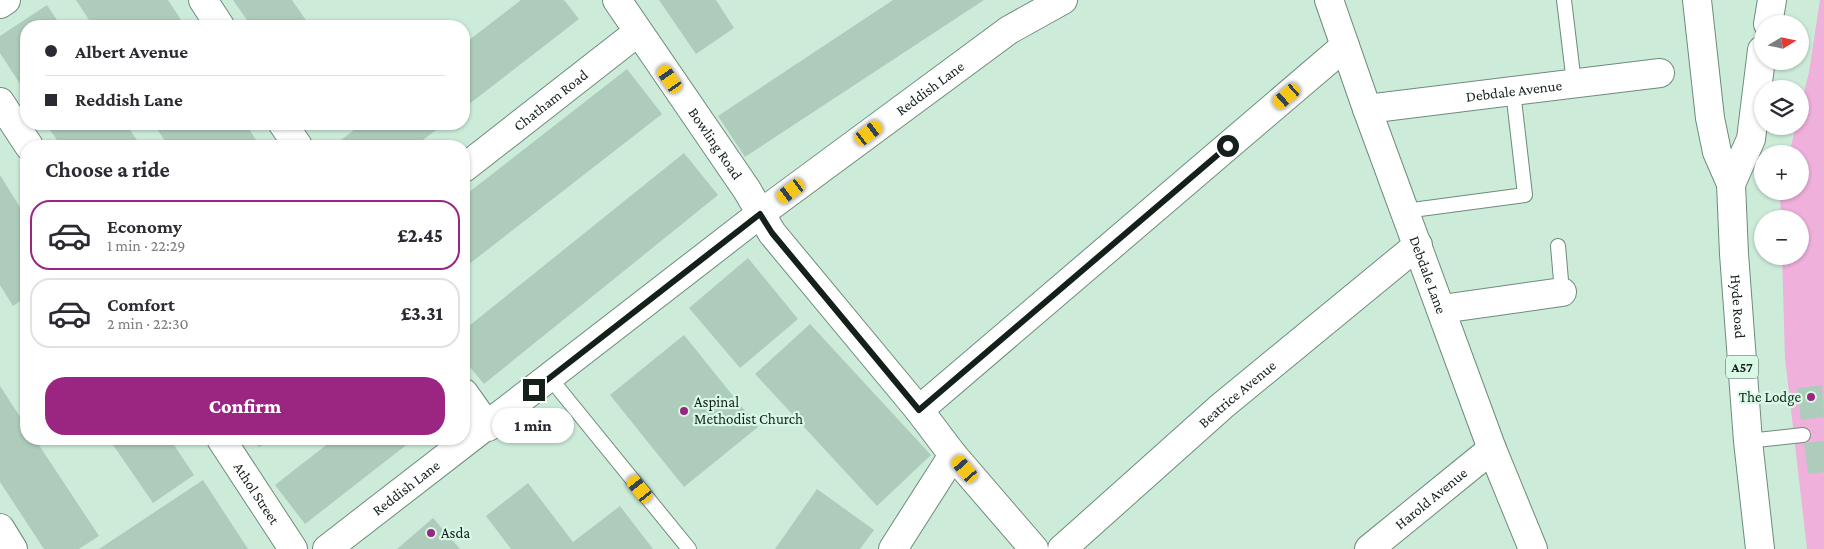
<!DOCTYPE html>
<meta charset="utf-8">
<style>
:root{--surface:#fff;--page:#f7f7f7;--text:#2b2b33;--muted:#7c7c81;--line:#e1e1e2;--accent:#9a2682}
body{margin:0;font-family:"Crimson Pro",serif;background:var(--page);color:var(--text);height:100vh;display:flex;flex-direction:column;font-size:19px;white-space:nowrap}
*{box-sizing:border-box;margin:0}
p{font-size:16px;color:var(--muted)}
.icon{flex:none;width:28px;height:28px;fill:none;stroke:currentColor;stroke-width:2;stroke-linecap:round;stroke-linejoin:round}
.map{position:relative;flex:1;overflow:hidden}
.side{position:absolute;left:20px;top:140px;width:450px;height:305px;display:flex;flex-direction:column;background:var(--surface);border-radius:20px;box-shadow:0 1px 4px #0004}
.side>*{flex:none}
.top-card{position:absolute;left:20px;top:20px;width:450px;height:110px;border-radius:20px;box-shadow:0 1px 4px #0004;display:grid;align-content:center;height:110px;padding:0 25px;background:var(--surface)}
.needle{width:32px;rotate:80deg}
.fabs{position:absolute;left:1754px;top:15px;display:grid;gap:10px}
.fabs a{display:grid;place-items:center;width:55px;height:55px;border-radius:50%;background:var(--surface);box-shadow:0 1px 4px #0004;font-size:25px}
.end{position:absolute;width:22px;height:22px;margin:-11px;border:6px solid #15201a;background:#fff;box-shadow:0 0 0 2px #fff}
.from{border-radius:50%}
.bubble{position:absolute;height:35px;border-radius:18px;background:var(--surface);box-shadow:0 1px 4px #0004;font-size:16px;font-weight:800;line-height:35px;text-align:center}
.car{position:absolute;width:15px;height:30px;margin:-15px -8px;border-radius:6px;box-shadow:0 0 4px 1px #0007;background:linear-gradient(#f5c518 24%,#345 0 40%,#f5c518 0 76%,#345 0 86%,#f5c518 0)}
.top-card b{display:flex;align-items:center;gap:18px;height:48px;font-size:19px}
.top-card b+b{border-top:1px solid var(--line)}
.top-card i{width:12px;height:12px;background:var(--text)}
ul{padding:0;list-style:none}
li{display:flex;align-items:center;gap:15px;height:70px;margin:0 10px 8px;padding:0 15px;border:2px solid var(--line);border-radius:20px}
li div{flex:1}
li b{display:block;font-size:19px}
li em{font-style:normal;font-weight:800}
li.on{border-color:var(--accent)}
li>.icon{width:45px;height:45px;stroke-width:1.5}
h2{padding:0 25px;font-size:22px;line-height:60px}
.cta{display:flex;gap:10px;margin-top:auto;padding:10px 25px}
.cta a{flex:1;height:58px;border-radius:20px;background:var(--accent);color:#fff;font-size:20px;font-weight:800;line-height:58px;text-align:center}
.map>svg:first-child{display:block}
</style>
<div class="map">
<svg width="1824" height="549" viewBox="0 0 1824 549">
<rect width="100%" height="100%" fill="#ccecd9"/>
<polygon fill="#efb0dc" points="1820,0 1824,0 1824,549 1807,549 1785,358 1782,256 1800,256 1800,219 1781,219 1780,191 1800,191 1800,154 1789,154 1796,126 1800,126 1800,109 1809,72"/>
<g fill="#aeccbb">
<polygon points="76,0 168,0 185,26 93,26"/>
<polygon points="233,0 292,0 310,26 251,26"/>
<polygon points="521,0 564,0 579,19 464,108 464,44"/>
<polygon points="659,0 716,0 734,28 696,54"/>
<polygon points="893,0 984,0 745,157 718,116"/>
<polygon points="47,5 61,26 26,26 26,93 0,53 0,36"/>
<polygon points="627,69 662,114 464,268 464,196"/>
<polygon points="46,124 126,124 141,146 61,146"/>
<polygon points="154,124 246,124 256,140 247,146 168,146"/>
<polygon points="362,124 444,124 415,146 333,146"/>
<polygon points="684,153 718,195 484,384 464,360 464,330"/>
<polygon points="0,175 26,217 26,297 13,306 0,285"/>
<polygon points="748,258 798,319 740,368 689,308"/>
<polygon points="810,324 931,455 877,506 755,374"/>
<polygon points="684,335 758,427 684,487 610,395"/>
<polygon points="1822,385 1824,417 1801,420 1797,388"/>
<polygon points="0,386 26,426 26,439 35,439 99,536 79,549 44,549 0,482"/>
<polygon points="109,439 170,439 194,475 153,503"/>
<polygon points="254,439 271,439 259,447"/>
<polygon points="334,439 414,439 305,524 275,485"/>
<polygon points="1824,441 1824,472 1808,474 1804,443"/>
<polygon points="203,480 248,549 99,549"/>
<polygon points="528,483 573,542 620,506 653,549 511,549 486,516"/>
<polygon points="817,489 874,530 860,549 775,549"/>
<polygon points="433,518 460,549 397,549"/>
</g>
<g fill="none" stroke-linecap="round" stroke-linejoin="round">
<g stroke="#6e8b7b" stroke-width="16">
<g id="service">
<polyline points="1564,0 1574,83"/>
<polyline points="1405,211 1525,195 1513,91"/>
<polyline points="1558,246 1562,292"/>
<polyline points="550,378 689,549"/>
<polyline points="1748,441 1803,435"/>
</g>
</g>
<g stroke="#6e8b7b" stroke-width="30">
<g id="minor">
<polyline points="203,0 220,26"/>
<path id="s1" d="M 617,0 L 747,190 L 772,233 L 919,410 L 953,455 L 1034,549"/>
<path id="s2" d="M 1329,0 L 1367,109 L 1492,449 L 1533,549"/>
<polyline points="0,4 6,0"/>
<polyline points="0,102 29,146"/>
<path id="s3" d="M 1367,109 L 1660,73"/>
<polyline points="283,124 298,146"/>
<path id="s4" d="M 464,168 L 638,32"/>
<polyline points="1442,309 1562,292"/>
<polyline points="464,393 488,427"/>
<polyline points="919,410 1345,46"/>
<path id="s5" d="M 221,439 L 293,549"/>
<polyline points="0,528 13,549"/>
<polyline points="893,549 953,455"/>
<path id="s6" d="M 1062,549 L 1222,406 L 1418,245"/>
<path id="s7" d="M 1369,549 L 1492,449"/>
</g>
</g>
<g stroke="#6e8b7b" stroke-width="30">
<g id="secondary">
<path id="s8" d="M 327,549 L 760,214 L 1009,30 L 1063,0"/>
</g>
</g>
<g stroke="#6e8b7b" stroke-width="30">
<g id="trunk">
<path id="s9" d="M 1697,0 L 1710,118 L 1717,152 L 1731,184 L 1734,254 L 1748,441 L 1760,549"/>
<polyline points="1768,24 1772,0"/>
<polyline points="1731,184 1751,139 1762,50"/>
</g>
</g>
<use href="#service" stroke="#fff" stroke-width="14"/>
<use href="#minor" stroke="#fff" stroke-width="28"/>
<use href="#secondary" stroke="#fff" stroke-width="28"/>
<use href="#trunk" stroke="#fff" stroke-width="28"/>
</g>
<g fill="none" stroke-linecap="round" stroke-linejoin="round">
<polyline stroke="#15201a" stroke-width="6" points="534,390 760,214 772,233 919,410 1228,146"/>
</g>
<g fill="#9a2682" stroke="#d9f9e7" stroke-width="2">
<circle cx="1811" cy="397" r="5"/>
<circle cx="684" cy="411" r="5"/>
<circle cx="431" cy="533" r="5"/>
</g>
<g text-anchor="middle" dominant-baseline="central" stroke-width="4.5" stroke-linejoin="round" paint-order="stroke">
<rect fill="#d9f9e7" stroke="#506158" stroke-width="1" x="1726" y="355.5" width="32" height="23" rx="4"/>
<g font-size="14" font-weight="bold" fill="#15201a">
<text x="1742" y="367">A57</text>
</g>
<g font-size="15" fill="#15201a" stroke="#d9f9e7">
<text stroke="none"><textPath href="#s8" startOffset="759">Reddish Lane</textPath></text>
<text stroke="none"><textPath href="#s3" startOffset="148">Debdale Avenue</textPath></text>
<text stroke="none"><textPath href="#s4" startOffset="110">Chatham Road</textPath></text>
<text stroke="none"><textPath href="#s1" startOffset="174">Bowling Road</textPath></text>
<text stroke="none"><textPath href="#s2" startOffset="292">Debdale Lane</textPath></text>
<text stroke="none"><textPath href="#s9" startOffset="311">Hyde Road</textPath></text>
<text stroke="none"><textPath href="#s6" startOffset="234">Beatrice Avenue</textPath></text>
<text stroke="none"><textPath href="#s8" startOffset="100">Reddish Lane</textPath></text>
<text stroke="none"><textPath href="#s5" startOffset="65">Athol Street</textPath></text>
<text stroke="none"><textPath href="#s7" startOffset="80">Harold Avenue</textPath></text>
</g>
<g font-size="15" fill="#15201a" stroke="#d9f9e7" text-anchor="start">
<text x="1801" y="397" text-anchor="end">The Lodge</text>
<text x="694" y="402">Aspinal<tspan x="694" dy="17">Methodist Church</tspan></text>
<text x="441" y="533">Asda</text>
</g>
</g>
</svg>
<div class="fabs">
<a><svg class="needle" viewBox="-14 -14 28 28"><path d="M0-13l5 13h-10z" fill="#e53935"/><path d="M0 13l5-13h-10z" fill="#7c7c81"/></svg></a>
<a><svg class="icon" aria-label="layers" viewBox="0 0 24 24"><path d="M12 4l9 5-9 5-9-5zM3 14l9 5 9-5"/></svg></a>
<a>+</a>
<a>−</a>
</div>
<i class="end from" style="left:1228px;top:146px"></i>
<i class="end" style="left:534px;top:390px"></i>
<div class="bubble" style="left:492px;top:408px;width:82px">1 min</div>
<i class="car" style="left:670px;top:79px;rotate:325deg"></i>
<i class="car" style="left:1287px;top:96px;rotate:229deg"></i>
<i class="car" style="left:869px;top:133px;rotate:53deg"></i>
<i class="car" style="left:791px;top:191px;rotate:234deg"></i>
<i class="car" style="left:965px;top:469px;rotate:319deg"></i>
<i class="car" style="left:640px;top:489px;rotate:321deg"></i>
<div class="top-card">
<b><i class="from"></i>Albert Avenue</b>
<b><i></i>Reddish Lane</b>
</div>
<section class="side">
<h2>Choose a ride</h2>
<ul>
<li class="on"><svg class="icon" aria-label="car" viewBox="0 0 24 24"><path d="M5 17H2v-5l4-1 3-4h7l3 4 3 1v5h-3M9 17h6M6 11h13"/><circle cx="7" cy="17" r="2"/><circle cx="17" cy="17" r="2"/></svg><div><b>Economy</b><p>1 min · 22:29</p></div><em>£2.45</em></li>
<li><svg class="icon" aria-label="car" viewBox="0 0 24 24"><path d="M5 17H2v-5l4-1 3-4h7l3 4 3 1v5h-3M9 17h6M6 11h13"/><circle cx="7" cy="17" r="2"/><circle cx="17" cy="17" r="2"/></svg><div><b>Comfort</b><p>2 min · 22:30</p></div><em>£3.31</em></li>
</ul>
<div class="cta"><a>Confirm</a></div>
</section>
</div>
